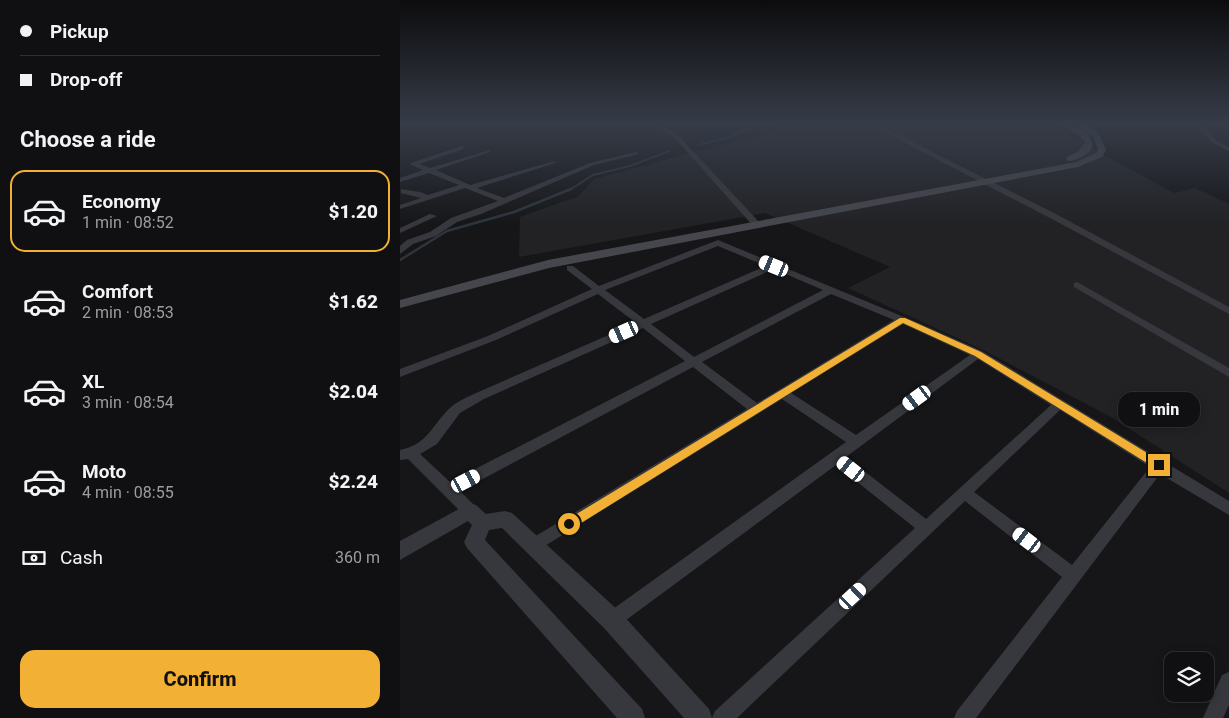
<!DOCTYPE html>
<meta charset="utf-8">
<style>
:root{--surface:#101012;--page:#1e1e20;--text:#f1f3f6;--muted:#9c9d9f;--line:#303032;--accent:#f2b134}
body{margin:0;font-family:Roboto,sans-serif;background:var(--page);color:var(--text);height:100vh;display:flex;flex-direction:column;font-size:19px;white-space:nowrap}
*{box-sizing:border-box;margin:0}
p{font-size:16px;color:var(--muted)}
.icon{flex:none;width:28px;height:28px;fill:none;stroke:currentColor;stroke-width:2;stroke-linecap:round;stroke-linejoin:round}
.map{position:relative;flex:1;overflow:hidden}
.panel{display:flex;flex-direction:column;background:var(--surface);width:400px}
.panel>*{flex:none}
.banner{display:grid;align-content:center;height:110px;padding:0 20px;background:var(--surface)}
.fabs{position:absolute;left:764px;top:652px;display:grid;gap:10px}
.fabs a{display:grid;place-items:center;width:50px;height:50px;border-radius:10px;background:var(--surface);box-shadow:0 2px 12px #0003,0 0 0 1px var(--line);font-size:25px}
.end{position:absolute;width:22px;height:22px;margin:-11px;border:6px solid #f2b134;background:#111;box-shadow:0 0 0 2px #111}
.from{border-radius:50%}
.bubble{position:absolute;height:35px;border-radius:15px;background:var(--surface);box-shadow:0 2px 12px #0003,0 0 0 1px var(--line);font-size:16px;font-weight:800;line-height:35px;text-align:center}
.car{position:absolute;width:15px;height:30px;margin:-15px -8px;border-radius:6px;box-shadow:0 0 4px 1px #0007;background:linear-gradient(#fff 24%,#345 0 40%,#fff 0 76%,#345 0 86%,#fff 0)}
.banner b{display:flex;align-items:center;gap:18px;height:48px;font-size:19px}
.banner b+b{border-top:1px solid var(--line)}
.banner i{width:12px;height:12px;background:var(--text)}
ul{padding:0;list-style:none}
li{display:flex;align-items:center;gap:15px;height:82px;margin:0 10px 8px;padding:0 10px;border:2px solid transparent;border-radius:15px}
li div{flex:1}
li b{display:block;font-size:19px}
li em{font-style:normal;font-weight:800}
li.on{border-color:var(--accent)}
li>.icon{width:45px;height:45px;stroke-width:1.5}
h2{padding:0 20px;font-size:22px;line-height:60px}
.pay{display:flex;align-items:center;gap:12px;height:55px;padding:0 20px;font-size:19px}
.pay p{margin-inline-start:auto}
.cta{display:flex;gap:10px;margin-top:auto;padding:10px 20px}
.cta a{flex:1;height:58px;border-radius:15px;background:var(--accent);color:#111;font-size:20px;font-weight:800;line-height:58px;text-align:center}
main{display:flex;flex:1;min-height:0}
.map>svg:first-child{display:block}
</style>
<main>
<section class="panel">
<div class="banner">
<b><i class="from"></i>Pickup</b>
<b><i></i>Drop-off</b>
</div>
<h2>Choose a ride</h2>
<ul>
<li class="on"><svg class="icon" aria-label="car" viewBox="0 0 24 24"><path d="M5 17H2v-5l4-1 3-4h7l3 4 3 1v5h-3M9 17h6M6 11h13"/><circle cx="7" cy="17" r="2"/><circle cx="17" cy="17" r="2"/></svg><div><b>Economy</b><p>1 min · 08:52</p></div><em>$1.20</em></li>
<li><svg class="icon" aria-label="car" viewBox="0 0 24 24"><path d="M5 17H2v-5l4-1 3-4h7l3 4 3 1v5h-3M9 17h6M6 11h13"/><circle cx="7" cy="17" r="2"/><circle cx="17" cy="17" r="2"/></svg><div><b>Comfort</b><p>2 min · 08:53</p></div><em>$1.62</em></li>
<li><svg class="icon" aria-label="car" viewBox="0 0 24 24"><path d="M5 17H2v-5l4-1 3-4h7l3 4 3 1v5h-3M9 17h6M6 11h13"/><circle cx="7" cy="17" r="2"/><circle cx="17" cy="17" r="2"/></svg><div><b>XL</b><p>3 min · 08:54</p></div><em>$2.04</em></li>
<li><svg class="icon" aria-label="car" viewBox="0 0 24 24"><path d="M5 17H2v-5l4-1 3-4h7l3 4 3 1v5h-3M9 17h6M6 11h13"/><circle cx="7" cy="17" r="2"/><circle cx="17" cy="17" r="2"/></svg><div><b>Moto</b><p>4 min · 08:55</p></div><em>$2.24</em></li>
</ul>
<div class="pay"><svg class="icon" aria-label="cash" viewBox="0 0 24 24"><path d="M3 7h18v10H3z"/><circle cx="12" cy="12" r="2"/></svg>Cash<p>360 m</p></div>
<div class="cta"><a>Confirm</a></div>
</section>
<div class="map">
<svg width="829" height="718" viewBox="0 0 829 718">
<rect width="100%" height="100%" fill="#161618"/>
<polygon fill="#222225" points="391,124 654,124 706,156 774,193 795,188 829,204 829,493 711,417 581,349 448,288 490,267 365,213 119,257 120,217 179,196 194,179 301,150 369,134 364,131"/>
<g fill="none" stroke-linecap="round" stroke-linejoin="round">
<g stroke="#2c353c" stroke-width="2">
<polyline points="298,145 331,137 358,124"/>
<polyline points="168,191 193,175 230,166 269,151"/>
</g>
<polyline stroke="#2c353c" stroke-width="2.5" points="0,260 47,231 114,212 171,189"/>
<g fill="#37383d" fill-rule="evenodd">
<polygon points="253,124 260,124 278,135 360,223 360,227 354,227 274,137"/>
<polygon points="469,124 477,124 656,214 829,307 829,314 650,218"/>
<polygon points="794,124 800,124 818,142 829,147 829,151 814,144"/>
<polygon points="62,146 65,148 64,149 19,164 30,168 90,150 90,152 36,170 70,185 155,161 155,163 77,188 104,198 190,163 236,152 239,154 194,165 81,214 57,222 36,236 13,244 0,254 0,246 7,240 30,232 51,218 98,201 65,188 0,209 0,205 21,198 1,193 1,189 20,192 28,195 59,185 29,173 0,182 0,178 23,170 11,165 11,163"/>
<polygon points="30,214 37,216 0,233 0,228"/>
<path d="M 318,240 L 521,324 L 582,351 L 829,501 L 829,515 L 760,474 L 576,718 L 554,718 L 557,711 L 662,577 L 565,501 L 337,718 L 312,718 L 315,711 L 515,528 L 436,465 L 218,626 L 212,629 L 206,626 L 203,620 L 206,614 L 446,442 L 382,399 L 135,552 L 129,550 L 127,545 L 129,540 L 347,409 L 293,367 L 60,491 L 75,506 L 78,511 L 75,516 L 70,517 L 65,516 L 8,459 L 0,460 L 0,450 C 28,445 33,423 51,407 C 58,401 68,397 76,393 L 236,323 L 198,294 L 96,340 L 0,377 L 0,369 L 88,336 L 192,289 L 167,270 L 167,266 L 173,266 L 199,286 ZM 318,246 L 366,266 L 244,319 L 205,290 ZM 374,269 L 423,290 L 294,357 L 251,324 ZM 431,294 L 494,320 L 357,403 L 302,362 ZM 503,324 L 570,355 L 456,435 L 391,393 ZM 243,328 L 285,361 L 50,482 L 20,454 L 37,444 L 60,413 L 84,399 ZM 578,359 L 651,405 L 526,519 L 446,457 ZM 660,410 L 750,467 L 672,565 L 574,492 Z"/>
<polygon points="677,282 829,368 829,377 674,287 674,283"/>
<polygon points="829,672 829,705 823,718 803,718 822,675"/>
</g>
<polygon fill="#37383d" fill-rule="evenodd" points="70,503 76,505 86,514 105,511 112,513 220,612 309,709 312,718 284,718 204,628 102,528 89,530 85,540 242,709 245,718 217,718 67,548 64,542 72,525 68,521 0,560 0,541"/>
<g fill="#45474d" fill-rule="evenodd">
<path d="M 661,124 C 672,124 688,130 692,141 C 697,152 675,162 667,161 L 667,157 L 679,151 L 685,142 L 679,136 Z"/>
<path d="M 674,124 C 694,124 700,133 706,150 L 702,157 L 678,167 L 149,268 L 0,308 L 0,300 L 148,260 L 676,162 L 696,153 L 698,150 L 693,136 Z"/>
</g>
</g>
<linearGradient id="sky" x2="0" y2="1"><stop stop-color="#0c0c0d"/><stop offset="0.55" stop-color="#363c48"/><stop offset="1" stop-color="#363c48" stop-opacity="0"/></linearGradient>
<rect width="829" height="225" fill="url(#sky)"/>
<polygon fill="#f2b134" points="500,318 505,318 581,352 762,462 762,468 755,468 575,356 503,323 173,528 165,528 163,524 165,521"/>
</svg>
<div class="fabs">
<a><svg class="icon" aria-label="layers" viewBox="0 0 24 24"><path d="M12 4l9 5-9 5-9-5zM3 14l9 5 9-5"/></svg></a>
</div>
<i class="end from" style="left:169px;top:524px"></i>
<i class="end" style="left:759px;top:465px"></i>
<div class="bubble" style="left:718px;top:392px;width:82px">1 min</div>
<i class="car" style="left:374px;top:266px;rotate:292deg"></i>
<i class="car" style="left:224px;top:332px;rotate:246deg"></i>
<i class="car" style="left:517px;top:398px;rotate:234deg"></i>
<i class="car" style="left:451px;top:469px;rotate:308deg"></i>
<i class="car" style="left:66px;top:481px;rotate:62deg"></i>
<i class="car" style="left:627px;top:540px;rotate:307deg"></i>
<i class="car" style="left:453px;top:596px;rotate:47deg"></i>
</div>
</main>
